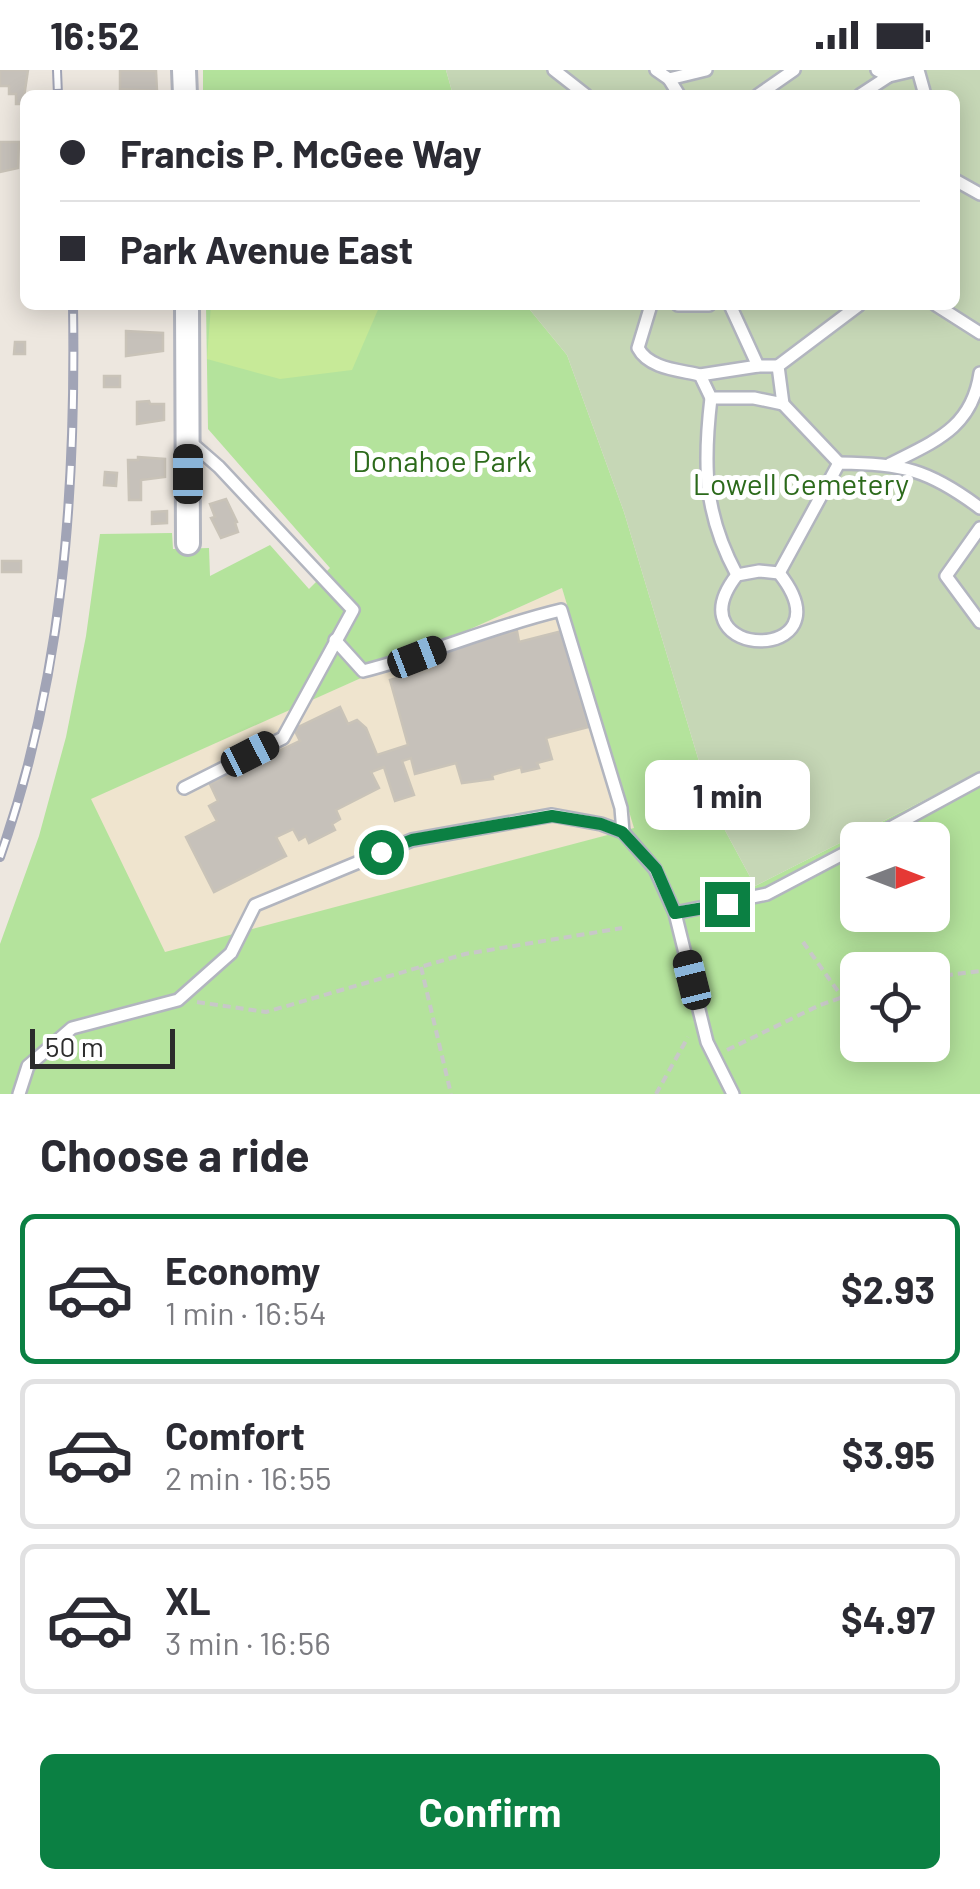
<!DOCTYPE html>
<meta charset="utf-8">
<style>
:root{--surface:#fff;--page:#f7f7f7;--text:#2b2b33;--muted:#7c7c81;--line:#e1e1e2;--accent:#0b8043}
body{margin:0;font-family:Barlow,sans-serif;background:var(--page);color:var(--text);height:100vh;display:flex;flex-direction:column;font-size:38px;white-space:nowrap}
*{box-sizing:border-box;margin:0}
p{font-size:32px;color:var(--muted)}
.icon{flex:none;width:55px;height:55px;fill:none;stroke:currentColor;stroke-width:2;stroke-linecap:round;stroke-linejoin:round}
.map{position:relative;height:1024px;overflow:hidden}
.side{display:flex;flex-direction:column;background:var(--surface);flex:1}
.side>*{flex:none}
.banner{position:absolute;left:20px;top:20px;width:940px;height:220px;border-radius:15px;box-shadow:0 5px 25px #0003;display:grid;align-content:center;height:220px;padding:0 40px;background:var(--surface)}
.needle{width:65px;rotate:90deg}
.controls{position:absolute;left:840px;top:752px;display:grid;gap:20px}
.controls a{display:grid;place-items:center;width:110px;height:110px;border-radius:15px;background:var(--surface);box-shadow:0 5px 25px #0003;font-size:50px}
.scale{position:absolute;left:30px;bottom:25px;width:145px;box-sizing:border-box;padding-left:10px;border:5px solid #2c2c2c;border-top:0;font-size:28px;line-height:35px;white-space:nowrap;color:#2c2c2c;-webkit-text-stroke:8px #fff;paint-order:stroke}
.end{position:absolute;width:45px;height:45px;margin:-22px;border:12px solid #0b8043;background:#fff;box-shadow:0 0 0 5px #fff}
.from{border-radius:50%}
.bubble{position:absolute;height:70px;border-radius:15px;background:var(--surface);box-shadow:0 5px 25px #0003;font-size:32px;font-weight:700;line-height:70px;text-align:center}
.car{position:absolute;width:30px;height:60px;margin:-30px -15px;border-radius:12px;box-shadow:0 0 8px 2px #0007;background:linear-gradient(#222 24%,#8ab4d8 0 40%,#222 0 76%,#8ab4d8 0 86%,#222 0)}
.banner b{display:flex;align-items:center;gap:35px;height:95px;font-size:38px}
.banner b+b{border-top:2px solid var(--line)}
.banner i{width:25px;height:25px;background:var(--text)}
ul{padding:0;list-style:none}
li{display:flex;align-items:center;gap:30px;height:150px;margin:0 20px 15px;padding:0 20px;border:5px solid var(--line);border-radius:15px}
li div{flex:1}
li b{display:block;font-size:38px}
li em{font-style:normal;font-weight:700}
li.current{border-color:var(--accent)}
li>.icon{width:90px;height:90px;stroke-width:1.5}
h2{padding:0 40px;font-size:45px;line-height:120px}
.action{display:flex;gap:20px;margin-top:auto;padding:20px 40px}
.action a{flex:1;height:115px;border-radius:15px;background:var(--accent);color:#fff;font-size:40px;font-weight:700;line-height:115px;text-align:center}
.status{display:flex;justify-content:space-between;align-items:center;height:70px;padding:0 50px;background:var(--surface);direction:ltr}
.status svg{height:28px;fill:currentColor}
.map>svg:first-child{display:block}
</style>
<div class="status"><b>16:52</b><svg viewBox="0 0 49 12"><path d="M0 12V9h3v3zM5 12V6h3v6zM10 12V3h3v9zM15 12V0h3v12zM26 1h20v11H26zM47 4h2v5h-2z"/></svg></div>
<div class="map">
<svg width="980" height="1024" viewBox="0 0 980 1024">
<rect width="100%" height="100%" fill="#ede7df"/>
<polygon fill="#efe4ce" points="562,518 635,758 165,883 90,729"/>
<g fill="#b4e39c" fill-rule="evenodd">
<polygon points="203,0 446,0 453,25 203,25"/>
<path d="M 206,235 L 526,235 L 567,285 L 624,442 L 713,738 L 755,816 L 980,702 L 980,1024 L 0,1024 L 0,874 L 39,766 L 66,667 L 86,566 L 100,464 L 172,463 L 173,479 L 209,478 L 210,506 L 270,475 L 309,519 L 330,498 L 208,359 ZM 562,518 L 634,758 L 165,882 L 91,729 ZM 858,770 L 932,770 L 932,845 L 858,845 ZM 858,900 L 932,900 L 932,975 L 858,975 Z"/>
</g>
<polygon fill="#c6d7b6" points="446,0 980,0 980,702 755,816 713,738 624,442 567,285 526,235 955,235 955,25 453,25"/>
<polygon fill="#c7ea98" points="211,235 380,235 352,300 280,309 207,289"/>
<g fill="#c6c1ba" stroke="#c9c3b8" stroke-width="2.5">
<polygon points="0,0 28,0 23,34 16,34 16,24 9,24 9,16 0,16"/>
<polygon points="120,0 156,1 157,21 120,19"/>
<polygon points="0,72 19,72 18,98 0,102"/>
<polygon points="126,261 163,263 163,281 126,286"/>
<polygon points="15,272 25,272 25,284 14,284"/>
<rect x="104" y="306" width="16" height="11"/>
<polygon points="149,331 150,334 164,334 164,350 137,354 137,332"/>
<polygon points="138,387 165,389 165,407 141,410 141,430 129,430 128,390 138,390"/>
<polygon points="105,402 117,403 116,416 104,415"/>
<polygon points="226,429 237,452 235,453 238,462 221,468 211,448 215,447 210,434"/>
<polygon points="167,441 167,453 152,454 152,442"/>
<rect x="2" y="491" width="19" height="11"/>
<polygon points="517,561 519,572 562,561 588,657 546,668 552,689 537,693 539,698 522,702 521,697 492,705 493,709 462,713 456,693 415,704 411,688 402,691 414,725 395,731 384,697 371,702 379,718 336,740 340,749 332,754 335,760 309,773 306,766 299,770 293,759 276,767 286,786 214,822 186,767 217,751 209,736 218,731 210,714 300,671 294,659 340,637 348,654 357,650 366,658 377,685 408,675 390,610 432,599 428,584"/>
</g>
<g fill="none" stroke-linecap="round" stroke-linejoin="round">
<g stroke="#b2b5bf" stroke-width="16">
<g id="lane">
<polyline points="554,0 586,25"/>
<polyline points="656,0 669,9 706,0"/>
<polyline points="918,0 925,25"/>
<polyline points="889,6 915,0"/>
<polyline points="669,9 679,25"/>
<polyline points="758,25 794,0"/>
<polyline points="860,25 889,6 877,0"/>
<polyline points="955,110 980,124"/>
<path d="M 651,235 L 638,278 C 649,299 680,300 700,305 L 711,328 L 754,328 L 783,334 L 778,296 L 859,235"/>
<polyline points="678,235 709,235"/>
<polyline points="730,235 758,296 778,296"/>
<polyline points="936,235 980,263"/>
<polyline points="700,305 758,296"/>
<path d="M 711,328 C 703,396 704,444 737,505"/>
<polyline points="783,334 839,393"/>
<path d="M 890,394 C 935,371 972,358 980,303"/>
<polyline points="980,458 946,506 980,552"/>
<path d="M 759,501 L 779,503 C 852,595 670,591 737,505 Z"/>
<path d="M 779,503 L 839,393 C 903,394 928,399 980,438"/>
<path d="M 335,570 L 363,601 C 430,584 493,556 561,540 L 621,738 L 623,762"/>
<polyline points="184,718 283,668 353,540 219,397 188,370"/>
<polyline points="868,770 980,709"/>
<polyline points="675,843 767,824 858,776"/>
<polyline points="19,1024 28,996 72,958 178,930 231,883 255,835 412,770 552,745 601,754 623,762 655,799 675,843 707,972 733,1024"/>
</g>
</g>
<g stroke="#b2b5bf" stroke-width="28">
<g id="street">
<polyline points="184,0 185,25"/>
<polyline points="187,235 188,473"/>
</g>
</g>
<g stroke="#c8c8c8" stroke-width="4" stroke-dasharray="8 5" stroke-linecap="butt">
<polyline points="803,872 842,927"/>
<polyline points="421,897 451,1024"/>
<polyline points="932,907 980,901"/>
<polyline points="197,932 266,942 465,884 622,858"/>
<polyline points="727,980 820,935 858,922"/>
<polyline points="656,1024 688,967"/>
</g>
<use href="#lane" stroke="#fff" stroke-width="11"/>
<use href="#street" stroke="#fff" stroke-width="22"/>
<g stroke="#a1a4b6" stroke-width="10">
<g id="rail">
<polyline points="57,0 58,25"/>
<path d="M 0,787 C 63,608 76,423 73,235"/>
</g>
</g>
<use href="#rail" stroke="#fff" stroke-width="6" stroke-dasharray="19" stroke-linecap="butt"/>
</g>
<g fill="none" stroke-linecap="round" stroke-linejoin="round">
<polyline stroke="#0b8043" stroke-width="12" points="381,782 412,770 552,746 601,754 622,762 656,799 675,843 727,834"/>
</g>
<g text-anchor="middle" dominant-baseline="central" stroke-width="10" stroke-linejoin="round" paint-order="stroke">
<g font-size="30" fill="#2c6a1b" stroke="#fff">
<text x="442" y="390">Donahoe Park</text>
<text x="801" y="413">Lowell Cemetery</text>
</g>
</g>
</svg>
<div class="controls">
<a><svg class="needle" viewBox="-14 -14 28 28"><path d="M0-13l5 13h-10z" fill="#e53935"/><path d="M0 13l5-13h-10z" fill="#7c7c81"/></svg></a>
<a><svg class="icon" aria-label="locate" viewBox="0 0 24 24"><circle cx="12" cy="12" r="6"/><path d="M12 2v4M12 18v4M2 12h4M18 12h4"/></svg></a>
</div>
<div class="scale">50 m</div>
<i class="end from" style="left:381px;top:782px"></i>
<i class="end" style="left:727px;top:834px"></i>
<div class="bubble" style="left:645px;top:690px;width:165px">1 min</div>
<i class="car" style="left:188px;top:404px;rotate:0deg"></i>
<i class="car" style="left:417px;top:587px;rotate:69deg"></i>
<i class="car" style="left:250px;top:684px;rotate:63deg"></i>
<i class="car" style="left:692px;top:910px;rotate:346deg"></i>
<div class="banner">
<b><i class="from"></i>Francis P. McGee Way</b>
<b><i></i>Park Avenue East</b>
</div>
</div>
<section class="side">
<h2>Choose a ride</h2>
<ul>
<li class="current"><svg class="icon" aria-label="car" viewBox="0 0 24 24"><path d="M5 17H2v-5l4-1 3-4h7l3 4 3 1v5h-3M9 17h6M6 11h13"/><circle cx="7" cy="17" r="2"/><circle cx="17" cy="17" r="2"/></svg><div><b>Economy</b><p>1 min · 16:54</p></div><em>$2.93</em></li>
<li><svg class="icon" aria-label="car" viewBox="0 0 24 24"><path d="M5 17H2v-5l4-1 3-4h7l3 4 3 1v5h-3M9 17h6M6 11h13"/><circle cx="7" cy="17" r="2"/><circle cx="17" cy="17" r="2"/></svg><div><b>Comfort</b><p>2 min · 16:55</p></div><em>$3.95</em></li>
<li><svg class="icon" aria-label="car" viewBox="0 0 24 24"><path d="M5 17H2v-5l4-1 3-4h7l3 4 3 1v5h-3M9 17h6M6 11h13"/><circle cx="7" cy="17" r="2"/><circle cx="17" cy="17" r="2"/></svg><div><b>XL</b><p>3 min · 16:56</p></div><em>$4.97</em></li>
</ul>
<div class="action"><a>Confirm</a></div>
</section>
